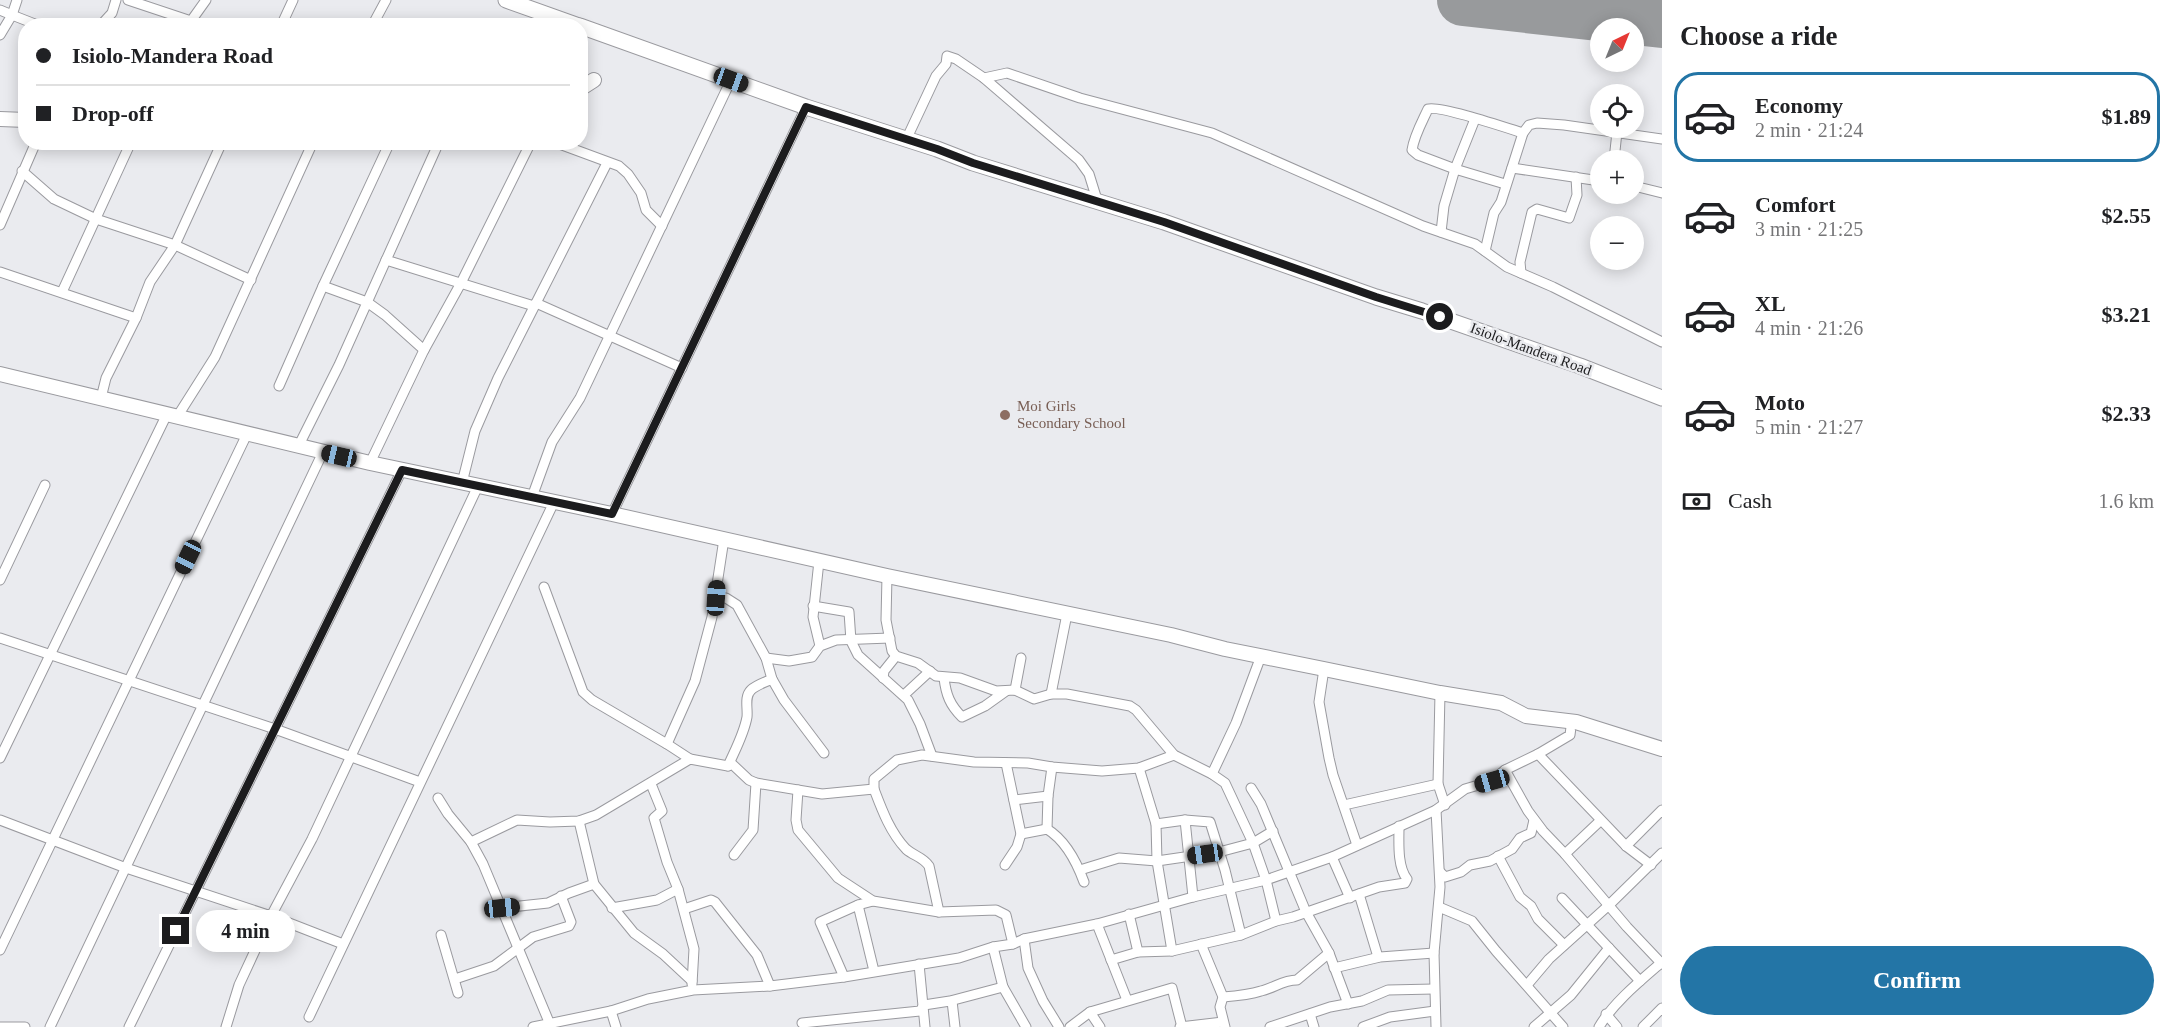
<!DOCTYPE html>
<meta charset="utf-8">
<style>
:root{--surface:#fff;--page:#f2f2f2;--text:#202124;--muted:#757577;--line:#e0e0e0;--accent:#2375a6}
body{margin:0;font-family:"Times New Roman",serif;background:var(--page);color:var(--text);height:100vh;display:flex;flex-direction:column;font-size:22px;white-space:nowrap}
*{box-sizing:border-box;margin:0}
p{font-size:20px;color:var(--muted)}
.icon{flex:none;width:33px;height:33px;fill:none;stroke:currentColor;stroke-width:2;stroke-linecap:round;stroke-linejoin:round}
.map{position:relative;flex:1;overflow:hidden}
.side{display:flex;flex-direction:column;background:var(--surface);width:510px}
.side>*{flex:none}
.guide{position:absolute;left:18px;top:18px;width:570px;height:132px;border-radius:24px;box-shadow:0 3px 15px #0003;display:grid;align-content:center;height:132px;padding:0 18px;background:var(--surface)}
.needle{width:39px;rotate:43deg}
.buttons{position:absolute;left:1590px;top:18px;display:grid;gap:12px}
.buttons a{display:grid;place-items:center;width:54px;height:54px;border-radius:50%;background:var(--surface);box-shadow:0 3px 15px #0003;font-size:30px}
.end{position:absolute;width:27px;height:27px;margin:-14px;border:8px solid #1c1c1e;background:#fff;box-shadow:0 0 0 3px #fff}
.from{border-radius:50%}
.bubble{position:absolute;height:42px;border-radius:21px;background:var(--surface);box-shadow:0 3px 15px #0003;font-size:20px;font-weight:800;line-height:42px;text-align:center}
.car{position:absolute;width:18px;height:36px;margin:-18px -9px;border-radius:8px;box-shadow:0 0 4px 2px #0007;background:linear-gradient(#222 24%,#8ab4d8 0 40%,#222 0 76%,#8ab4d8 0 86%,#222 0)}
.guide b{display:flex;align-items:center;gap:21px;height:57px;font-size:22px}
.guide b+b{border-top:2px solid var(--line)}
.guide i{width:15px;height:15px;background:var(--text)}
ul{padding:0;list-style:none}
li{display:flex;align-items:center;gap:18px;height:90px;margin:0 12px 9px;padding:0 6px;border:3px solid transparent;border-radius:24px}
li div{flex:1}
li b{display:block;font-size:22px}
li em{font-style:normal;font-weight:800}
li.current{border-color:var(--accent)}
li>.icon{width:54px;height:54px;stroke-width:1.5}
h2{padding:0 18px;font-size:27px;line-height:72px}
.pay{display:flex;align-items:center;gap:15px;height:66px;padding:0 18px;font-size:22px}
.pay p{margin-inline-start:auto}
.cta{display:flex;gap:12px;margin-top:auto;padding:12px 18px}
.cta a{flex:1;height:69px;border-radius:36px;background:var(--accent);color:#fff;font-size:24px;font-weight:800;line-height:69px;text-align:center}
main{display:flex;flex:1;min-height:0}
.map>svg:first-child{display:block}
</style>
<main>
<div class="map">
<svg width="1662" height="1027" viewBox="0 0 1662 1027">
<rect width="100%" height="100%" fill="#eaebef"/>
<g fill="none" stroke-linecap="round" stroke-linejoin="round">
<polyline stroke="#989a9c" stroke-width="21" points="1498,4 1498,0"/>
<polyline stroke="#989a9c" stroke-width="52" points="1463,0 1662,22"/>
<g stroke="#9a9a9f" stroke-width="11">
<g id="minor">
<polyline points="128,0 191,21 206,0"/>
<polyline points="0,10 12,15 17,0"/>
<polyline points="100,26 112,13 116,0"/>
<polyline points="281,26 293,0"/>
<polyline points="372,26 386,0"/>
<polyline points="0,35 12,15 40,26"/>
<polyline points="984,78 1007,73 1080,98 1212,133 1423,226 1475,244 1507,267 1553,287 1662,342"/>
<path d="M 1475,119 L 1455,169 L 1418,155 L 1412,150 C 1414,136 1422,122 1428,109 C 1439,105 1507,128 1523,133"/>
<polyline points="906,140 936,76 946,64 947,56 956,59 984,78 1079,160 1089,174 1098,203"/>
<polyline points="554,142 619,166 628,174 641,193 646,210 662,226"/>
<polyline points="1614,160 1617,132"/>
<polyline points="1512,168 1600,181"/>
<polyline points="22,171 54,199 96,219 175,245 251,280"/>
<polyline points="1634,186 1662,193"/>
<polyline points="0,225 36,142"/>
<polyline points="1441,232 1444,206 1455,169 1505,184"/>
<polyline points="1485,251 1494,213 1501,202 1523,133 1529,125 1537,123 1564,125 1662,139"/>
<polyline points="386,260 534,306"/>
<polyline points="0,272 136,318"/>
<polyline points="1521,273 1520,262 1532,212 1537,209 1569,218 1577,195 1576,177"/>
<polyline points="323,286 367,302 385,315 424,350"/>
<polyline points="62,292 131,142"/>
<polyline points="536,303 682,368"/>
<polyline points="279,386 323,286 390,142"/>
<polyline points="101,398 106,378 136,318 150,282 175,245 222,142"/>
<polyline points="177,417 215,357 313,142"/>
<polyline points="299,445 339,365 439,142"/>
<polyline points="370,463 424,350 461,283 531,142"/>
<polyline points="462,483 475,431 498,378 607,163"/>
<polyline points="532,497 552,442 580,398 731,80"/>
<polyline points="612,514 806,107"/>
<polyline points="819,561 813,617 820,646"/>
<polyline points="887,576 886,620 892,651 896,656 918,663 936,676 960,678 996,691 1015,690 1034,699 1051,694 1067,694 1130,706 1136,710 1174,755 1212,774 1225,783 1253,843 1266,880 1276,921"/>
<polyline points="0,580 45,485"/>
<polyline points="544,587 583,692 592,700 667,744 690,759"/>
<polyline points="716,598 726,598 737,605 766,658 772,679 784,700 824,753"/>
<polyline points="813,606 849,612 851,641 858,655 908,700 920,724 932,756"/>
<polyline points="0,638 275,729 420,782"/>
<polyline points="766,658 789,661 812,657 820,646 836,640 890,638"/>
<polyline points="1324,669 1319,702 1329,758 1333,775 1357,845"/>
<polyline points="883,678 884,671 896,656"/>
<path d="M 944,678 C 946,695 950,705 962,717 L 985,706 L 1006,691"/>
<polyline points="1015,690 1021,658"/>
<polyline points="1440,693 1438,784 1445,805"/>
<polyline points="1051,694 1067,614"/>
<polyline points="904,695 930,671"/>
<polyline points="667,744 695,681 712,617 724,539"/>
<polyline points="1538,754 1626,846 1651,865"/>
<polyline points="0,758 167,414"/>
<path d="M 728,766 C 735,750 744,734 747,717 C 748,708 744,697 751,690 C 756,685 766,682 772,679"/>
<polyline points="1139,768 1156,824 1157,861 1172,951"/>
<polyline points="1505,770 1528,811 1543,831 1565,854 1627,927 1662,964"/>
<polyline points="1212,774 1236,723 1261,656"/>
<polyline points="651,784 662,811 654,818 667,862 678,889 694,949 692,984"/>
<polyline points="1251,788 1261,804 1306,912 1329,953 1348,1004"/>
<path d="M 874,789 C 882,810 890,832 906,849 C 914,856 923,857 929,866 L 939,912"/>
<polyline points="798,790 796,820 798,830 838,878 873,901 939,912 996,910 1006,915 1013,944"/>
<polyline points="438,798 448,814 471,842 483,864 549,1022"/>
<polyline points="1014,800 1048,796"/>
<polyline points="1344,805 1438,784"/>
<polyline points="0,820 126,868 271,916 343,944"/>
<polyline points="1185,820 1193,897"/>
<polyline points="579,821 594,884"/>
<polyline points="1156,824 1185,820 1210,822 1225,870 1241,935"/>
<polyline points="1047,829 1048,796 1052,767"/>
<path d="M 1021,834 L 1047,829 C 1065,840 1077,863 1084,882"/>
<polyline points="471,842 517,820 550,822 579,821 596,815 690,759 728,766 732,764 749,780 756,783 822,794 874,789 874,779 897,760 922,755 974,762 1028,763 1052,767 1102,771 1139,768 1174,755"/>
<polyline points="1626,846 1662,810"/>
<polyline points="1565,854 1600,821"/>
<polyline points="734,855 753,830 756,783"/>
<polyline points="1498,856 1520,897 1531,906 1538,919 1564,945"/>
<polyline points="1332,857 1350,898"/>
<polyline points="1005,865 1017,847 1021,834 1006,763"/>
<polyline points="1080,870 1119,858 1157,861 1219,852 1253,843 1273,831"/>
<polyline points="1440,872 1445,877 1461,872 1470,865 1490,861 1512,849 1520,838 1531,833 1534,820"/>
<polyline points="1359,894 1378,957"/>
<polyline points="1562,898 1640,981"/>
<polyline points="858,905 874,971"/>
<polyline points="1439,907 1472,921 1496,951 1563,1027"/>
<polyline points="502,908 548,903 569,893 594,884 634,933 663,954 692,981"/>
<polyline points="612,908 657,900 678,889"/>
<polyline points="684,909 711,900 715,902 757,955 770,986"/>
<polyline points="1129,914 1138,952"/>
<polyline points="1097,924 1127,1000"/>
<polyline points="441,935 458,993"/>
<polyline points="1024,939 1028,968 1043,1001 1059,1027"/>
<polyline points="1201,944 1223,997 1220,1007 1225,1027"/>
<polyline points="993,947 1003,987 1026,1027"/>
<polyline points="0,950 247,434"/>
<path d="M 1111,960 L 1138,952 L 1172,951 L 1241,935 L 1276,921 L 1293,917 L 1379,887 L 1405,883 L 1407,879 C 1397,866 1399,842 1399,826"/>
<polyline points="919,964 925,1027"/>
<polyline points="1334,968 1380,957 1434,953"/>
<polyline points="844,977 820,922 858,905 873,901"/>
<polyline points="455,979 494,966 533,937 569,926 571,922 561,896"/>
<polyline points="1527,985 1549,959 1609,905 1662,853"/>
<path d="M 1223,997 C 1236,996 1249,995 1261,991 C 1274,988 1283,980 1297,980 L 1329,953"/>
<polyline points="952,1001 955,1027"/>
<polyline points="611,1011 616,1027"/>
<polyline points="1090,1012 1172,988 1182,1027"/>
<polyline points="1310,1014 1314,1027"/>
<polyline points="1606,1014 1617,1027"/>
<polyline points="309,1017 554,502"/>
<polyline points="802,1023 920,1011 924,1005 950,1001 1003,987"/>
<polyline points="0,1027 25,1027"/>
<polyline points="50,1027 323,452"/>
<polyline points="129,1027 402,470"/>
<polyline points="226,1027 239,985 271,916 312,839 478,486"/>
<polyline points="533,1027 611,1011 648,999 693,990 770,986 844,977 959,958 993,947 1013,944 1024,939 1097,924 1193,897 1266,880 1332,857 1436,810 1465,789 1492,781 1505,770 1538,754 1570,735 1571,727 1576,722"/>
<polyline points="1070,1027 1090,1012 1100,1027"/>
<polyline points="1180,1027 1223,1022"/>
<polyline points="1270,1027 1330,1007 1362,1001 1388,990 1434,989"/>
<polyline points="1363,1027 1390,1017 1435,1011"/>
<polyline points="1436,1027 1434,953 1440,887 1436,810"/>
<polyline points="1534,1027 1571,995 1609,948"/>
<path d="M 1599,1027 C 1613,1003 1640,981 1662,962"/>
<polyline points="1643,1027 1662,1008"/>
</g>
</g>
<g stroke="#9a9a9f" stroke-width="16">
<g id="secondary">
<polyline points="580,89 594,80"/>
<polyline points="0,119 26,120"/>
<polyline points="0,374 370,463 612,514 887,576 1171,635 1225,649 1324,669 1440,693 1501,703 1526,716 1576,722 1662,749"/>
</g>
</g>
<g stroke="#9a9a9f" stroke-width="17">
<g id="trunk">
<polyline points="506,0 579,26"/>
<polyline points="580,26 806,107 937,149 973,163 1164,222 1376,297 1422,311 1580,366 1662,398"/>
</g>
</g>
<use href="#minor" stroke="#fff" stroke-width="9"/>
<use href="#secondary" stroke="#fff" stroke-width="14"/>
<use href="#trunk" stroke="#fff" stroke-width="15"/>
</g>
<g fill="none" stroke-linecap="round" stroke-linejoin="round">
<polyline stroke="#1c1c1e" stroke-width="8" points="176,931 402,470 612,514 806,107 937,149 973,163 1164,222 1376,297 1440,317"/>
</g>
<circle fill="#8d6e63" stroke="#eaebef" stroke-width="2" cx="1005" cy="415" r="6"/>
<g text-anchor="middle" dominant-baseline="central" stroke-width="5" stroke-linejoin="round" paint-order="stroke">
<g font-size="15" fill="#1c1c1e" stroke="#eaebef">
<text transform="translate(1531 349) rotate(20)">Isiolo-Mandera Road</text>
</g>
<g font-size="15" fill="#785e54" stroke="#eaebef" text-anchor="start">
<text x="1017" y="406">Moi Girls<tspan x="1017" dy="17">Secondary School</tspan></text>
</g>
</g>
</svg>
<div class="buttons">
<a><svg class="needle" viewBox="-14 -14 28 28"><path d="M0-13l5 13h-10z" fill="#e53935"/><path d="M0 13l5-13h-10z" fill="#757577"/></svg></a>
<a><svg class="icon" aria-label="locate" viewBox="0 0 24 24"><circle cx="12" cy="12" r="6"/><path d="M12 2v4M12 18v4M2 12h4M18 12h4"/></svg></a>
<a>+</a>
<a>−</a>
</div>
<i class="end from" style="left:1440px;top:317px"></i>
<i class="end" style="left:176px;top:931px"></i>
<div class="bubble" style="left:196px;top:910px;width:99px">4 min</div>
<i class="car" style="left:731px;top:80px;rotate:110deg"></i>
<i class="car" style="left:339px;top:456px;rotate:283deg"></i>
<i class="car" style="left:188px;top:557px;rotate:206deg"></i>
<i class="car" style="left:716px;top:598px;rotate:4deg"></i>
<i class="car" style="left:1492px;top:781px;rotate:254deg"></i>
<i class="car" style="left:1205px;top:854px;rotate:262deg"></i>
<i class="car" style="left:502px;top:908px;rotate:84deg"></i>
<div class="guide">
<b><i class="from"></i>Isiolo-Mandera Road</b>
<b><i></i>Drop-off</b>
</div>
</div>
<section class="side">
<h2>Choose a ride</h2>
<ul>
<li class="current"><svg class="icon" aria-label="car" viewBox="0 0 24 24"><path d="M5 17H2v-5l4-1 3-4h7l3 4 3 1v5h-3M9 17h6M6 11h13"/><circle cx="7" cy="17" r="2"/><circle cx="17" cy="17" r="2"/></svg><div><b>Economy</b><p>2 min · 21:24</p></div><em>$1.89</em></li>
<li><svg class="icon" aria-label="car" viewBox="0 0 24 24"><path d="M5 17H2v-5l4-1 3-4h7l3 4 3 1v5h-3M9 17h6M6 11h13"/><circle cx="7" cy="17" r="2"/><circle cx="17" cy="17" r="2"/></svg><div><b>Comfort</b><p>3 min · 21:25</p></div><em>$2.55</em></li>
<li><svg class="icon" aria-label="car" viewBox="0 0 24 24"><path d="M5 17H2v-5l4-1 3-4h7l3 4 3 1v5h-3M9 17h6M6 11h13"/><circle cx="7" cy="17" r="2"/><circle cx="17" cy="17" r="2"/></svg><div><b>XL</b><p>4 min · 21:26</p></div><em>$3.21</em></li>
<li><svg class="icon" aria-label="car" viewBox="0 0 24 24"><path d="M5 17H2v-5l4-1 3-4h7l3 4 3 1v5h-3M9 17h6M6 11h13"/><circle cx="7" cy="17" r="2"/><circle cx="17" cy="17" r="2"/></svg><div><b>Moto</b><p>5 min · 21:27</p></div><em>$2.33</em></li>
</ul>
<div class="pay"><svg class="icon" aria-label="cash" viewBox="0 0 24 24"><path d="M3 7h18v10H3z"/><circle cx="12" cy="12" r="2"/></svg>Cash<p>1.6 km</p></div>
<div class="cta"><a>Confirm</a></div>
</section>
</main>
